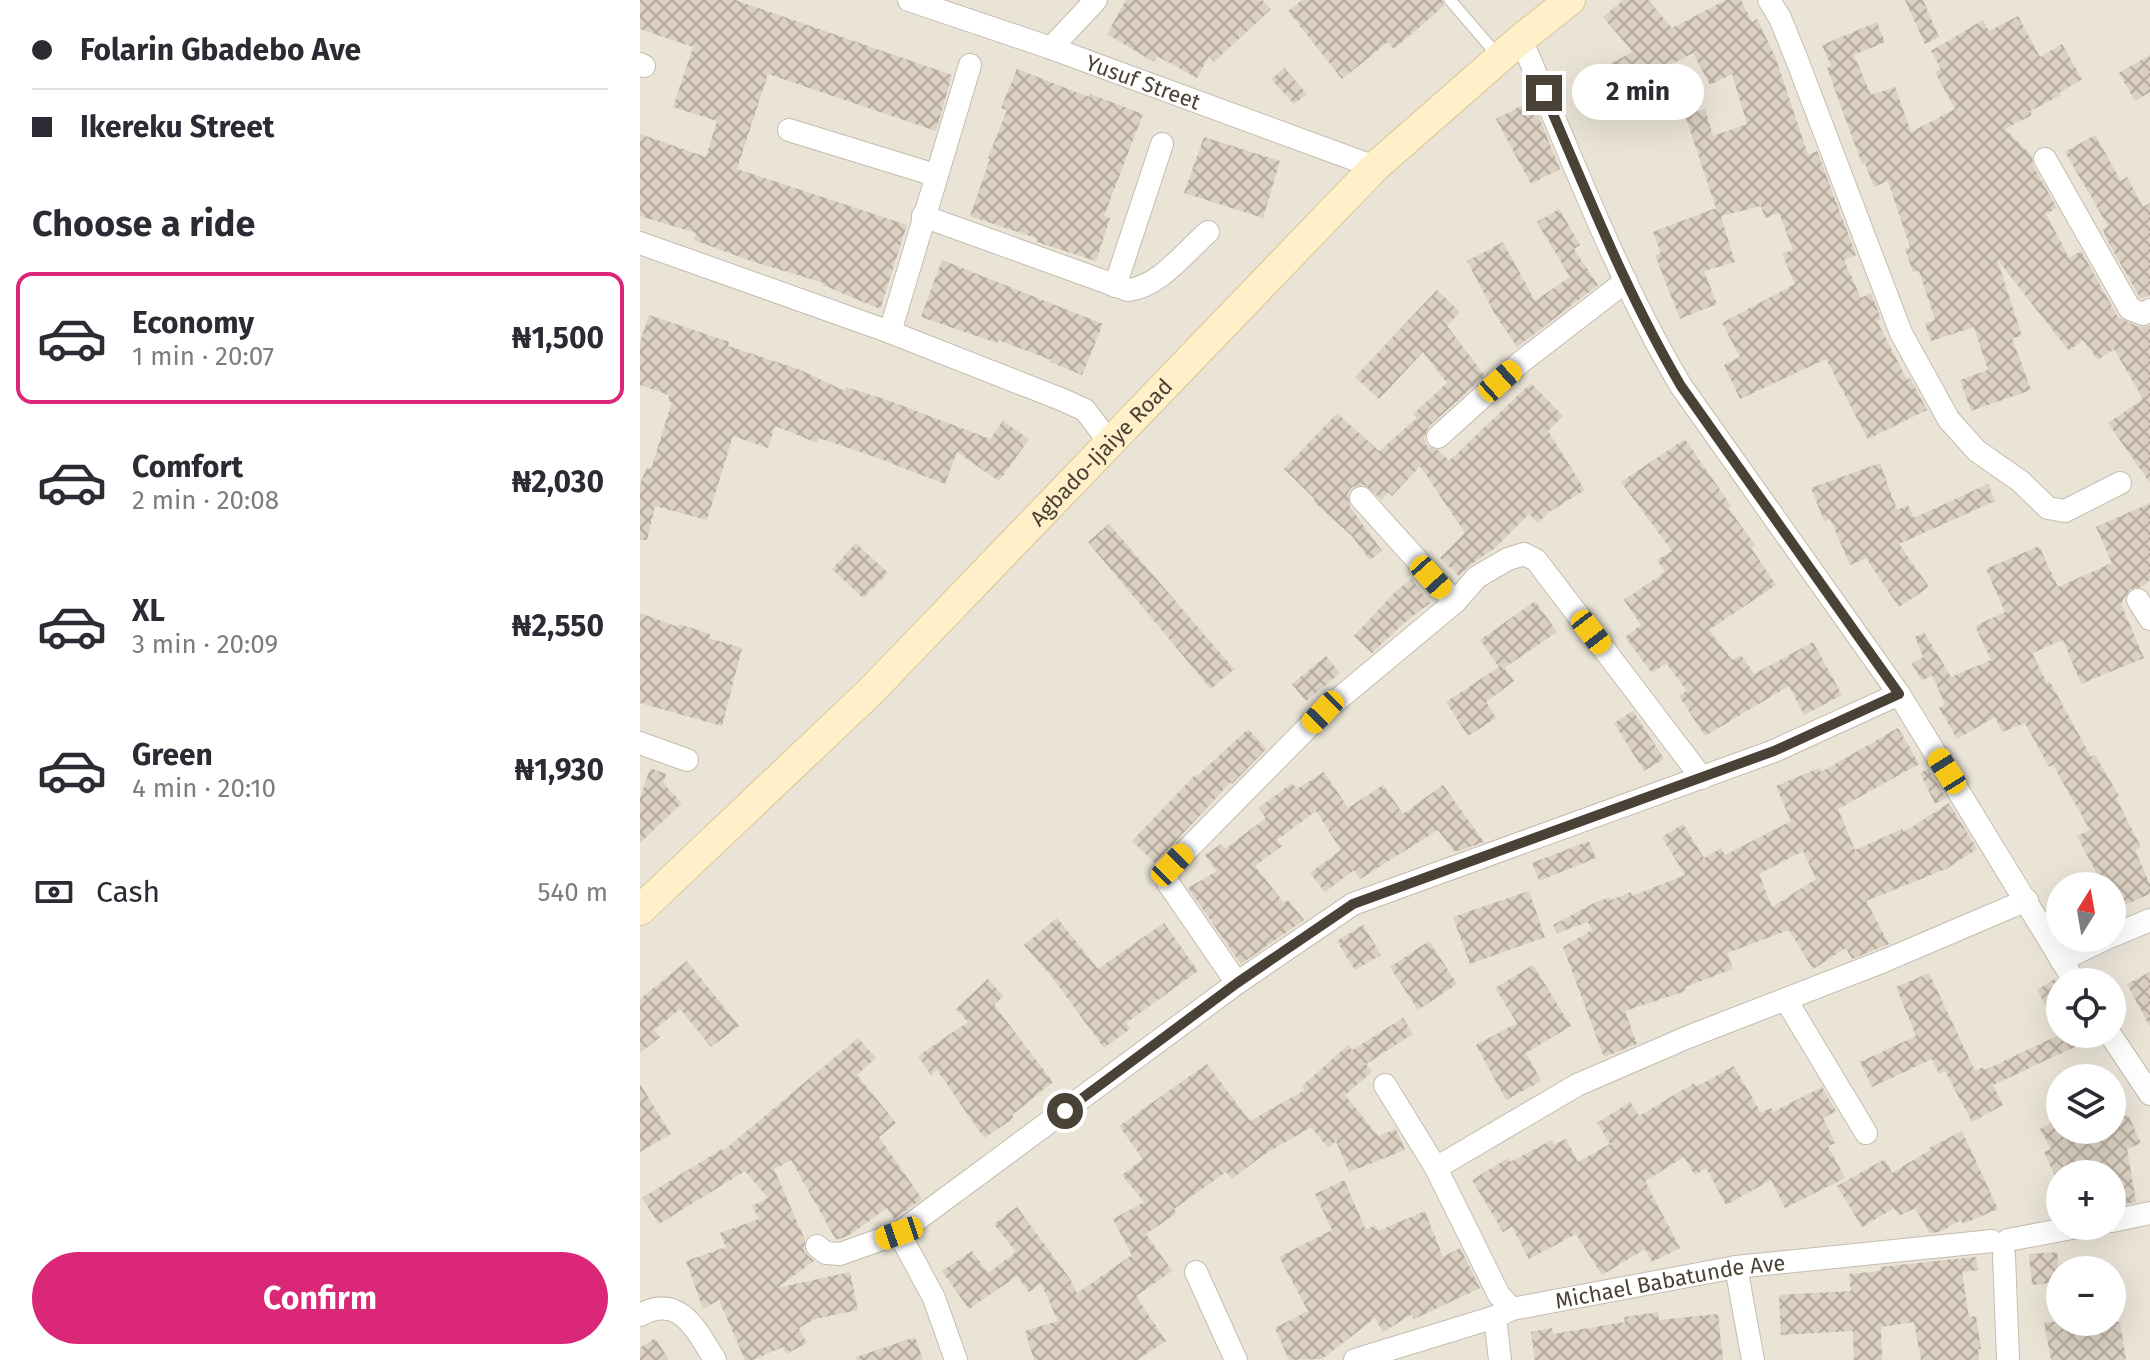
<!DOCTYPE html>
<meta charset="utf-8">
<style>
:root{--surface:#fff;--page:#f7f7f7;--text:#2b2b33;--muted:#7c7c81;--line:#e1e1e2;--accent:#db2777}
body{margin:0;font-family:"Fira Sans",sans-serif;background:var(--page);color:var(--text);height:100vh;display:flex;flex-direction:column;font-size:30px;white-space:nowrap}
*{box-sizing:border-box;margin:0}
p{font-size:26px;color:var(--muted)}
.icon{flex:none;width:44px;height:44px;fill:none;stroke:currentColor;stroke-width:2;stroke-linecap:round;stroke-linejoin:round}
.map{position:relative;flex:1;overflow:hidden}
.side{display:flex;flex-direction:column;background:var(--surface);width:640px}
.side>*{flex:none}
.top-card{display:grid;align-content:center;height:176px;padding:0 32px;background:var(--surface)}
.needle{width:52px;rotate:11deg}
.fabs{position:absolute;left:1406px;top:872px;display:grid;gap:16px}
.fabs a{display:grid;place-items:center;width:80px;height:80px;border-radius:50%;background:var(--surface);box-shadow:0 8px 32px #0002;font-size:40px}
.end{position:absolute;width:36px;height:36px;margin:-18px;border:10px solid #4a4237;background:#fff;box-shadow:0 0 0 4px #fff}
.from{border-radius:50%}
.bubble{position:absolute;height:56px;border-radius:28px;background:var(--surface);box-shadow:0 8px 32px #0002;font-size:26px;font-weight:700;line-height:56px;text-align:center}
.car{position:absolute;width:24px;height:48px;margin:-24px -12px;border-radius:10px;box-shadow:0 0 6px 2px #0007;background:linear-gradient(#f5c518 24%,#345 0 40%,#f5c518 0 76%,#345 0 86%,#f5c518 0)}
.top-card b{display:flex;align-items:center;gap:28px;height:76px;font-size:30px}
.top-card b+b{border-top:2px solid var(--line)}
.top-card i{width:20px;height:20px;background:var(--text)}
ul{padding:0;list-style:none}
li{display:flex;align-items:center;gap:24px;height:132px;margin:0 16px 12px;padding:0 16px;border:4px solid transparent;border-radius:16px}
li div{flex:1}
li b{display:block;font-size:30px}
li em{font-style:normal;font-weight:700}
li.selected{border-color:var(--accent)}
li>.icon{width:72px;height:72px;stroke-width:1.5}
h2{padding:0 32px;font-size:36px;line-height:96px}
.pay{display:flex;align-items:center;gap:20px;height:88px;padding:0 32px;font-size:30px}
.pay p{margin-inline-start:auto}
.action{display:flex;gap:16px;margin-top:auto;padding:16px 32px}
.action a{flex:1;height:92px;border-radius:48px;background:var(--accent);color:#fff;font-size:32px;font-weight:700;line-height:92px;text-align:center}
main{display:flex;flex:1;min-height:0}
.map>svg:first-child{display:block}
</style>
<main>
<section class="side">
<div class="top-card">
<b><i class="from"></i>Folarin Gbadebo Ave</b>
<b><i></i>Ikereku Street</b>
</div>
<h2>Choose a ride</h2>
<ul>
<li class="selected"><svg class="icon" aria-label="car" viewBox="0 0 24 24"><path d="M5 17H2v-5l4-1 3-4h7l3 4 3 1v5h-3M9 17h6M6 11h13"/><circle cx="7" cy="17" r="2"/><circle cx="17" cy="17" r="2"/></svg><div><b>Economy</b><p>1 min · 20:07</p></div><em>₦1,500</em></li>
<li><svg class="icon" aria-label="car" viewBox="0 0 24 24"><path d="M5 17H2v-5l4-1 3-4h7l3 4 3 1v5h-3M9 17h6M6 11h13"/><circle cx="7" cy="17" r="2"/><circle cx="17" cy="17" r="2"/></svg><div><b>Comfort</b><p>2 min · 20:08</p></div><em>₦2,030</em></li>
<li><svg class="icon" aria-label="car" viewBox="0 0 24 24"><path d="M5 17H2v-5l4-1 3-4h7l3 4 3 1v5h-3M9 17h6M6 11h13"/><circle cx="7" cy="17" r="2"/><circle cx="17" cy="17" r="2"/></svg><div><b>XL</b><p>3 min · 20:09</p></div><em>₦2,550</em></li>
<li><svg class="icon" aria-label="car" viewBox="0 0 24 24"><path d="M5 17H2v-5l4-1 3-4h7l3 4 3 1v5h-3M9 17h6M6 11h13"/><circle cx="7" cy="17" r="2"/><circle cx="17" cy="17" r="2"/></svg><div><b>Green</b><p>4 min · 20:10</p></div><em>₦1,930</em></li>
</ul>
<div class="pay"><svg class="icon" aria-label="cash" viewBox="0 0 24 24"><path d="M3 7h18v10H3z"/><circle cx="12" cy="12" r="2"/></svg>Cash<p>540 m</p></div>
<div class="action"><a>Confirm</a></div>
</section>
<div class="map">
<svg width="1510" height="1360" viewBox="0 0 1510 1360">
<defs>
<pattern id="building-cross-hatch" width="8" height="8" patternUnits="userSpaceOnUse" patternTransform="scale(2)"><rect width="8" height="8" fill="#dbd0c1"/><path d="M0 0l8 8M0 8l8-8" fill="none" stroke="#b4aa9e"/></pattern>
</defs>
<rect width="100%" height="100%" fill="#f6f2e9"/>
<path fill="#eae4d7" fill-rule="evenodd" d="M 0,0 L 1510,0 L 1510,1360 L 0,1360 ZM 1420,886 L 1472,886 L 1472,938 L 1420,938 ZM 1420,982 L 1472,982 L 1472,1034 L 1420,1034 ZM 1420,1078 L 1472,1078 L 1472,1130 L 1420,1130 ZM 1420,1174 L 1472,1174 L 1472,1226 L 1420,1226 ZM 1420,1270 L 1472,1270 L 1472,1322 L 1420,1322 Z"/>
<g fill="url(#building-cross-hatch)" fill-rule="evenodd">
<polygon points="0,0 95,0 312,75 296,131 128,74 97,169 267,225 240,309 183,285 184,283 111,261 54,240 56,233 0,216 0,134 66,157 77,121 33,107 53,47 0,29"/>
<polygon points="486,0 622,0 631,9 574,62 569,56 557,78 517,56 514,62 467,34"/>
<polygon points="662,0 802,0 804,6 754,49 748,42 702,79 648,11"/>
<polygon points="983,0 1008,0 1032,28 1086,0 1101,0 1112,22 1117,19 1135,56 1168,155 1177,151 1216,255 1204,260 1221,298 1231,293 1241,319 1237,321 1267,380 1270,378 1287,410 1228,439 1186,359 1100,399 1084,365 1100,357 1082,323 1155,284 1142,254 1153,250 1139,213 1125,218 1121,206 1081,216 1095,262 1064,271 1077,304 1040,319 1015,255 1021,253 1013,232 1076,208 1045,115 1065,109 1073,136 1107,124 1092,74 1070,85 1053,53 947,107 934,82 993,52 963,17"/>
<polygon points="1265,0 1283,0 1299,37 1285,44"/>
<polygon points="1378,16 1400,57 1422,44 1442,79 1419,93 1421,95 1390,111 1392,115 1365,129 1392,156 1393,166 1417,208 1406,214 1429,258 1441,251 1478,317 1498,327 1510,326 1510,483 1468,423 1503,399 1474,349 1458,360 1443,340 1429,351 1357,259 1382,336 1372,338 1391,390 1331,411 1320,380 1348,370 1334,327 1291,341 1285,323 1295,320 1279,271 1273,272 1265,249 1270,247 1248,181 1234,187 1225,163 1222,164 1187,68 1191,66 1182,45 1237,22 1245,42 1214,55 1231,95 1255,87 1271,132 1315,109 1295,72 1301,69 1291,51 1343,20 1349,31"/>
<polygon points="1510,55 1510,92 1495,101 1479,73"/>
<polygon points="644,68 667,94 654,104 631,79"/>
<polygon points="377,69 449,97 450,94 503,114 464,216 470,218 456,261 397,242 396,238 330,216 350,159 348,158 367,110 361,108"/>
<polygon points="892,100 920,169 891,184 856,119"/>
<polygon points="1455,135 1481,181 1487,177 1503,207 1510,203 1510,296 1500,298 1466,238 1463,229 1468,226 1425,152"/>
<polygon points="564,137 640,161 623,218 544,193"/>
<polygon points="919,209 940,245 934,249 958,285 877,347 856,316 827,261 863,242 895,301 930,277 897,222"/>
<polygon points="302,260 463,324 442,375 410,362 411,360 358,340 357,343 281,317"/>
<polygon points="797,290 820,312 807,326 845,376 788,427 784,439 787,446 800,451 809,461 891,383 923,416 908,431 945,490 909,512 898,523 889,514 855,548 830,565 819,576 800,558 825,533 780,466 752,496 748,492 742,500 725,485 712,487 708,493 710,507 742,551 730,560 712,536 673,501 675,499 644,469 697,413 739,451 777,418 773,414 807,383 783,352 739,399 715,377"/>
<polygon points="9,315 89,342 88,346 158,369 205,391 206,387 250,401 350,439 363,421 389,439 359,481 317,452 305,484 232,456 179,438 177,443 135,426 128,448 93,436 67,520 15,506 7,540 0,540 0,484 7,467 11,469 32,402 28,401 29,395 0,385 0,342"/>
<polygon points="1045,439 1091,506 1088,508 1115,545 1111,548 1136,585 1069,630 1092,660 1101,655 1114,674 1173,642 1202,695 1164,715 1149,686 1065,736 1039,696 1047,691 1026,663 1012,673 985,637 1001,625 984,600 1025,572 1017,560 1032,551 981,482"/>
<polygon points="1240,463 1257,510 1268,505 1274,518 1348,484 1355,501 1259,544 1289,587 1259,607 1226,558 1210,565 1190,519 1184,521 1171,488"/>
<polygon points="1510,503 1510,580 1502,587 1490,589 1481,604 1504,658 1441,684 1423,640 1392,653 1407,683 1410,682 1451,757 1455,755 1479,796 1476,798 1501,847 1495,850 1510,884 1510,894 1472,910 1472,886 1463,886 1437,836 1450,830 1413,765 1409,767 1385,723 1362,732 1355,717 1317,739 1299,708 1305,704 1292,675 1282,681 1272,664 1283,657 1275,637 1284,632 1311,677 1351,660 1335,626 1365,612 1346,569 1399,546 1418,587 1472,563 1456,527"/>
<polygon points="469,524 594,669 571,689 448,542"/>
<polygon points="216,543 248,573 223,598 192,569"/>
<polygon points="771,579 790,603 764,623 732,653 714,636 755,592"/>
<polygon points="895,601 917,632 864,668 874,681 846,702 856,718 828,736 806,702 859,667 840,640"/>
<polygon points="0,613 38,627 39,624 70,634 69,638 102,648 82,726 0,703"/>
<polygon points="686,656 700,673 666,701 652,684"/>
<polygon points="993,711 1024,759 1004,771 974,723"/>
<path d="M 1258,728 L 1279,764 L 1198,809 L 1215,850 L 1262,829 L 1264,832 L 1309,803 L 1337,849 L 1306,869 L 1226,901 L 1249,944 L 1212,959 L 1206,948 L 1173,969 L 1149,930 L 1087,953 L 1093,969 L 1045,987 L 1046,991 L 985,1011 L 997,1044 L 964,1057 L 923,947 L 952,930 L 948,922 L 917,933 L 913,925 L 954,903 L 970,897 L 971,900 L 991,892 L 992,896 L 1045,875 L 1022,837 L 1043,824 L 1064,858 L 1081,848 L 1085,855 L 1151,821 L 1136,786 L 1179,768 L 1181,772 ZM 1163,851 L 1176,879 L 1132,907 L 1119,874 Z"/>
<polygon points="608,729 626,749 592,784 591,782 515,863 492,841 555,775 557,776"/>
<polygon points="10,768 26,774 23,783 42,803 0,843 0,798"/>
<polygon points="1288,769 1306,798 1295,804 1280,773"/>
<polygon points="684,772 708,808 743,785 763,814 803,785 844,842 815,852 798,830 720,879 714,870 685,892 670,873 701,850 676,811 637,840 642,846 615,866 644,903 648,900 664,920 601,964 548,888 577,871 565,855 581,844 585,849 626,818 618,808 652,783 657,789"/>
<polygon points="949,841 956,858 899,881 892,863"/>
<polygon points="889,891 905,937 830,964 813,917"/>
<polygon points="417,918 458,969 524,923 558,971 486,1023 490,1029 464,1048 412,977 384,945"/>
<polygon points="723,925 741,955 715,970 697,941"/>
<polygon points="789,941 817,984 778,1010 750,967"/>
<polygon points="47,961 99,1026 71,1047 40,1009 14,1030 20,1037 0,1053 0,999"/>
<polygon points="893,965 931,1026 886,1053 901,1081 866,1100 836,1045 877,1023 855,988"/>
<polygon points="1510,972 1510,1027 1487,984"/>
<polygon points="1289,973 1335,1071 1343,1067 1345,1070 1421,1034 1456,1034 1456,1037 1353,1085 1363,1105 1332,1122 1305,1071 1299,1074 1292,1059 1232,1087 1220,1062 1276,1036 1256,987"/>
<polygon points="1416,978 1420,984 1420,1030 1397,990"/>
<polygon points="348,979 363,996 354,1005 413,1082 372,1115 374,1118 344,1138 297,1070 291,1075 278,1056 328,1022 316,1009"/>
<polygon points="763,1018 773,1034 726,1064 732,1072 705,1095 738,1136 756,1129 765,1150 709,1172 696,1141 688,1148 671,1127 622,1156 592,1179 586,1172 534,1209 537,1213 506,1234 532,1271 496,1296 526,1341 497,1360 394,1360 385,1331 418,1321 401,1283 389,1292 377,1276 329,1309 302,1271 332,1251 348,1273 376,1252 354,1224 377,1207 430,1279 437,1293 492,1255 473,1219 504,1202 482,1175 503,1159 479,1126 567,1064 610,1121 665,1090 662,1086 708,1045 712,1050"/>
<polygon points="218,1038 236,1058 217,1075 256,1123 239,1137 282,1199 254,1219 247,1208 208,1236 196,1240 151,1160 134,1169 165,1240 164,1252 174,1261 137,1288 210,1272 218,1310 175,1319 159,1328 167,1343 146,1354 143,1347 113,1360 105,1360 79,1300 63,1309 46,1261 86,1247 80,1233 119,1219 112,1206 128,1198 105,1171 19,1224 2,1198 82,1149 83,1151"/>
<polygon points="1094,1066 1121,1113 1131,1108 1133,1112 1182,1087 1196,1111 1183,1118 1195,1143 1188,1146 1205,1178 1145,1208 1131,1180 1086,1205 1066,1168 1055,1175 1044,1157 1005,1181 1040,1248 1012,1262 1005,1249 962,1275 936,1234 889,1259 872,1227 863,1232 832,1180 868,1158 870,1162 912,1140 914,1145 926,1139 938,1162 970,1144 957,1123 990,1102 999,1116 1054,1083 1056,1087"/>
<polygon points="0,1084 31,1134 0,1152"/>
<polygon points="1488,1115 1501,1143 1487,1149 1496,1202 1472,1207 1472,1174 1420,1174 1420,1178 1417,1180 1404,1152 1411,1149 1400,1129 1420,1118 1420,1130 1472,1130 1472,1122"/>
<polygon points="1322,1131 1358,1209 1323,1224 1321,1220 1300,1232 1290,1233 1275,1208 1259,1216 1254,1208 1222,1227 1197,1186 1245,1159 1252,1173 1290,1150 1289,1148"/>
<polygon points="704,1180 726,1230 735,1225 738,1231 785,1211 803,1257 820,1248 840,1288 774,1319 772,1314 743,1332 735,1318 682,1359 649,1360 635,1328 668,1311 639,1257 692,1230 675,1194"/>
<polygon points="1417,1252 1420,1282 1392,1285 1389,1254"/>
<polygon points="1336,1257 1338,1270 1322,1272 1329,1317 1336,1316 1341,1349 1338,1349 1339,1360 1281,1360 1274,1322 1241,1327 1242,1360 1214,1360 1213,1331 1141,1335 1139,1295 1211,1291 1209,1274 1241,1271 1240,1267"/>
<polygon points="1018,1312 1019,1320 1078,1314 1083,1360 895,1360 891,1332 912,1328 913,1334 985,1322 984,1317"/>
<polygon points="1404,1322 1480,1322 1486,1360 1411,1360"/>
<polygon points="275,1337 283,1360 217,1360 216,1357"/>
<polygon points="15,1338 29,1360 0,1360 0,1348"/>
</g>
<g fill="none" stroke-linecap="round" stroke-linejoin="round">
<g stroke="#c5bcae" stroke-width="13">
<polyline id="lane" points="810,0 859,57"/>
</g>
<g stroke="#c5bcae" stroke-width="24">
<g id="street">
<path id="s1" d="M 269,0 L 411,48 L 735,167"/>
<polyline points="1129,0 1140,18 1157,60 1261,333 1309,420 1337,451 1380,481 1408,508 1425,511 1480,483"/>
<path d="M 881,39 C 931,155 976,277 1041,386 L 1259,694 L 1435,982"/>
<polyline points="411,48 456,0"/>
<polyline points="0,64 4,66"/>
<polyline points="149,130 295,175"/>
<polyline points="1405,159 1490,309 1503,314 1510,310"/>
<path d="M 283,216 L 488,290 C 519,287 545,252 568,232"/>
<polyline points="0,243 250,332 423,400 445,410 469,442"/>
<polyline points="475,286 522,144"/>
<polyline points="250,332 330,65"/>
<polyline points="798,437 881,362 986,281"/>
<polyline points="721,498 815,602"/>
<polyline points="1498,600 1510,619"/>
<polyline points="0,743 47,760"/>
<polyline points="1472,936 1510,920"/>
<polyline points="1421,960 1467,938"/>
<polyline points="597,983 528,883 527,873 532,865 683,712 815,602 837,577 868,559 884,554 896,560 1062,778"/>
<polyline points="1146,1000 1226,1133"/>
<polyline points="1470,1034 1510,1094"/>
<polyline points="745,1085 796,1168 859,1295 872,1309"/>
<polyline points="796,1168 937,1085 1048,1037 1244,961 1387,900"/>
<polyline points="1472,1221 1510,1213"/>
<polyline points="1368,1240 1442,1226"/>
<polyline points="177,1246 186,1253 200,1254 259,1233"/>
<polyline points="1364,1255 1368,1360"/>
<polyline points="1096,1267 1113,1360"/>
<polyline points="556,1272 596,1360"/>
<path d="M 0,1315 C 40,1293 57,1331 75,1360"/>
<polyline points="855,1317 860,1360"/>
<polyline points="316,1360 294,1298 259,1233 597,983 713,904 1134,751 1259,694"/>
<path id="s2" d="M 715,1360 L 855,1317 L 872,1309 L 1096,1267 L 1352,1241"/>
</g>
</g>
<g stroke="#d9c596" stroke-width="32">
<g id="secondary">
<path id="s3" d="M 0,910 L 230,692 L 735,167 L 881,39 L 930,0"/>
</g>
</g>
<use href="#lane" stroke="#fff" stroke-width="11"/>
<use href="#street" stroke="#fff" stroke-width="22"/>
<use href="#secondary" stroke="#fff0ca" stroke-width="30"/>
</g>
<g fill="none" stroke-linecap="round" stroke-linejoin="round">
<path stroke="#4a4237" stroke-width="10" d="M 425,1111 L 597,983 L 713,904 L 1134,751 L 1259,694 L 1041,386 C 986,293 947,192 904,93"/>
</g>
<g text-anchor="middle" dominant-baseline="central" stroke-width="8" stroke-linejoin="round" paint-order="stroke">
<g font-size="22" fill="#4a4237" stroke="#fff">
<text stroke="none"><textPath href="#s1" startOffset="248">Yusuf Street</textPath></text>
<text stroke="none"><textPath href="#s3" startOffset="650">Agbado-Ijaiye Road</textPath></text>
<text stroke="none"><textPath href="#s2" startOffset="326">Michael Babatunde Ave</textPath></text>
</g>
</g>
</svg>
<div class="fabs">
<a><svg class="needle" viewBox="-14 -14 28 28"><path d="M0-13l5 13h-10z" fill="#e53935"/><path d="M0 13l5-13h-10z" fill="#7c7c81"/></svg></a>
<a><svg class="icon" aria-label="locate" viewBox="0 0 24 24"><circle cx="12" cy="12" r="6"/><path d="M12 2v4M12 18v4M2 12h4M18 12h4"/></svg></a>
<a><svg class="icon" aria-label="layers" viewBox="0 0 24 24"><path d="M12 4l9 5-9 5-9-5zM3 14l9 5 9-5"/></svg></a>
<a>+</a>
<a>−</a>
</div>
<i class="end from" style="left:425px;top:1111px"></i>
<i class="end" style="left:904px;top:93px"></i>
<div class="bubble" style="left:932px;top:64px;width:132px">2 min</div>
<i class="car" style="left:860px;top:381px;rotate:48deg"></i>
<i class="car" style="left:791px;top:577px;rotate:138deg"></i>
<i class="car" style="left:951px;top:632px;rotate:142deg"></i>
<i class="car" style="left:683px;top:712px;rotate:224deg"></i>
<i class="car" style="left:1307px;top:771px;rotate:328deg"></i>
<i class="car" style="left:532px;top:865px;rotate:44deg"></i>
<i class="car" style="left:259px;top:1233px;rotate:251deg"></i>
</div>
</main>
